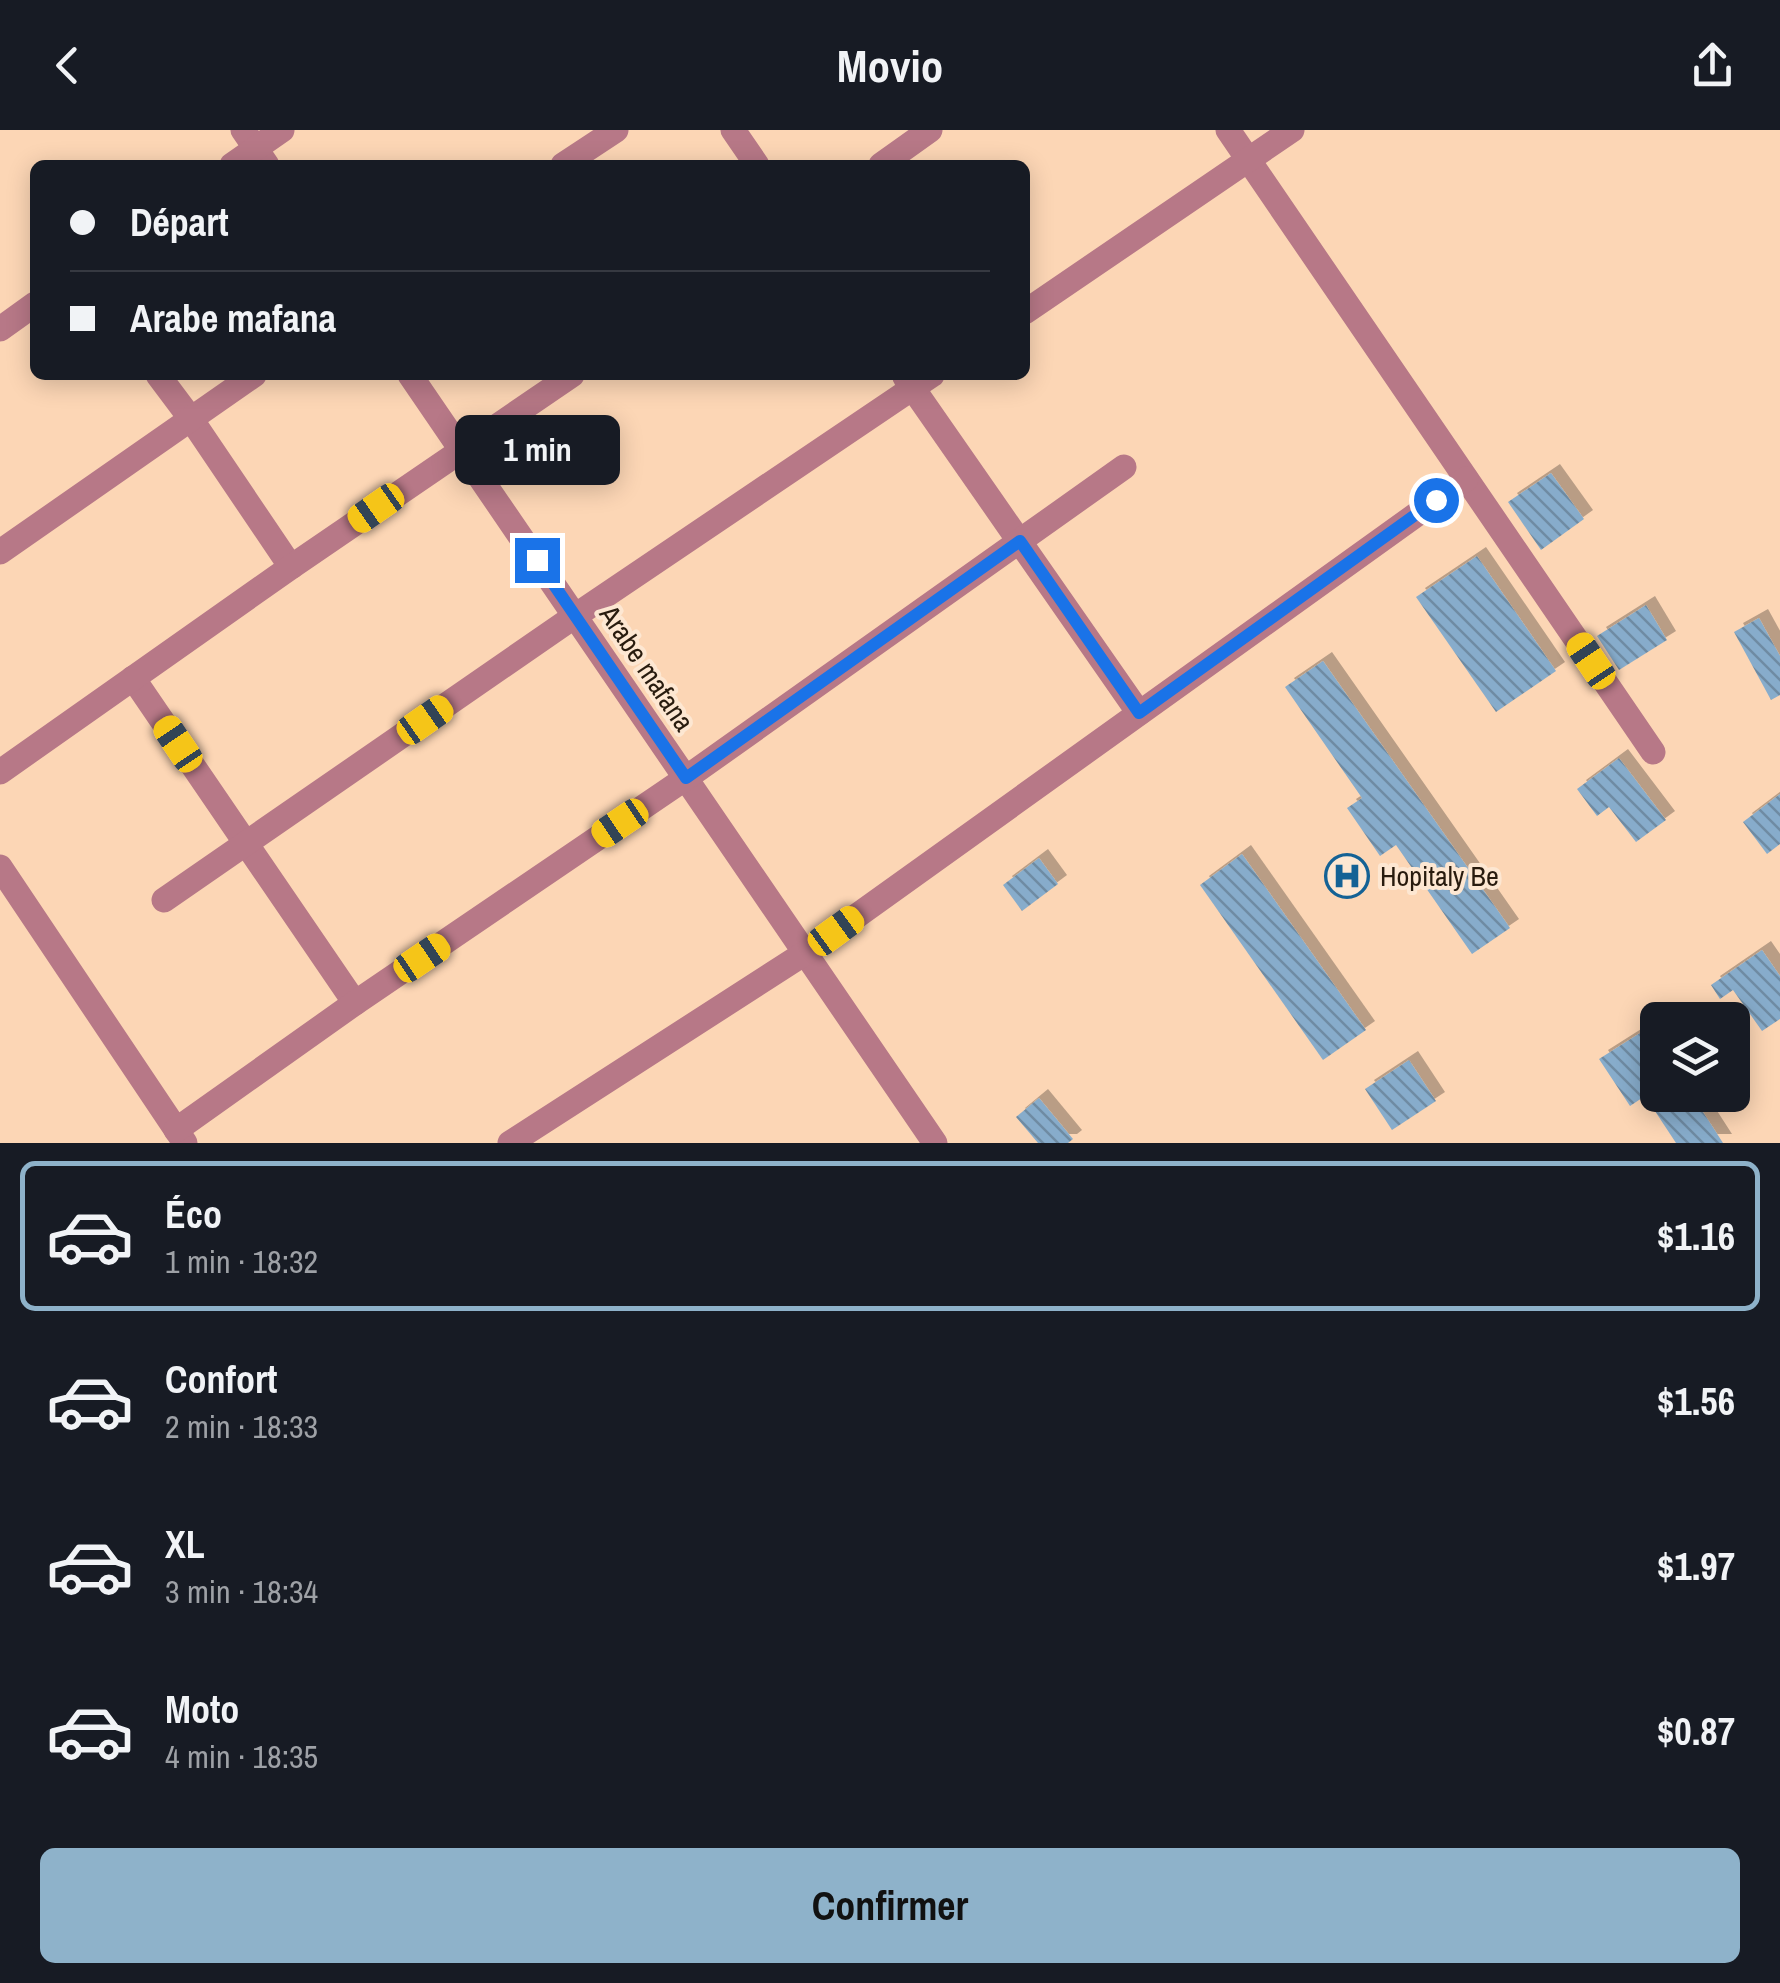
<!DOCTYPE html>
<html lang="fr">
<meta charset="utf-8">
<style>
:root{--surface:#171b24;--page:#242831;--text:#f1f3f6;--muted:#9ea1a6;--line:#363941;--accent:#8eb2ca}
body{margin:0;font-family:"Archivo Narrow",sans-serif;background:var(--page);color:var(--text);height:100vh;display:flex;flex-direction:column;font-size:38px;white-space:nowrap}
*{box-sizing:border-box;margin:0}
p{font-size:32px;color:var(--muted)}
.icon{flex:none;width:55px;height:55px;fill:none;stroke:currentColor;stroke-width:2;stroke-linecap:round;stroke-linejoin:round}
.map{position:relative;height:1013px;overflow:hidden}
.details{display:flex;flex-direction:column;background:var(--surface);flex:1}
.details>*{flex:none}
.hud{position:absolute;left:30px;top:30px;width:1000px;height:220px;border-radius:15px;box-shadow:0 5px 25px #0003;display:grid;align-content:center;height:220px;padding:0 40px;background:var(--surface)}
.controls{position:absolute;left:1640px;top:872px;display:grid;gap:20px}
.controls a{display:grid;place-items:center;width:110px;height:110px;border-radius:15px;background:var(--surface);box-shadow:0 5px 25px #0003;font-size:50px}
.end{position:absolute;width:45px;height:45px;margin:-22px;border:12px solid #1a73e8;background:#fff;box-shadow:0 0 0 5px #fff}
.from{border-radius:50%}
.bubble{position:absolute;height:70px;border-radius:15px;background:var(--surface);box-shadow:0 5px 25px #0003;font-size:32px;font-weight:700;line-height:70px;text-align:center}
.car{position:absolute;width:30px;height:60px;margin:-30px -15px;border-radius:12px;box-shadow:0 0 8px 2px #0007;background:linear-gradient(#f5c518 24%,#345 0 40%,#f5c518 0 76%,#345 0 86%,#f5c518 0)}
.hud b{display:flex;align-items:center;gap:35px;height:95px;font-size:38px}
.hud b+b{border-top:2px solid var(--line)}
.hud i{width:25px;height:25px;background:var(--text)}
ul{padding:18px 0 0;list-style:none}
li{display:flex;align-items:center;gap:30px;height:150px;margin:0 20px 15px;padding:0 20px;border:5px solid transparent;border-radius:15px}
li div{flex:1}
li b{display:block;font-size:38px}
li em{font-style:normal;font-weight:700}
li.active{border-color:var(--accent)}
li>.icon{width:90px;height:90px;stroke-width:1.5}
.primary-button{display:flex;gap:20px;margin-top:auto;padding:20px 40px}
.primary-button a{flex:1;height:115px;border-radius:15px;background:var(--accent);color:#111;font-size:40px;font-weight:700;line-height:115px;text-align:center}
header{display:flex;justify-content:space-between;align-items:center;height:130px;padding:0 40px;background:var(--surface);font-size:45px;font-weight:700}
.map>svg:first-child{display:block}
</style>
<header><svg class="icon" aria-label="back" viewBox="0 0 24 24"><path d="M15 5l-7 7 7 7"/></svg>Movio<svg class="icon" aria-label="share" viewBox="0 0 24 24"><path d="M12 15V3M7 8l5-5 5 5M5 13v7h14v-7"/></svg></header>
<div class="map">
<svg width="1780" height="1013" viewBox="0 0 1780 1013">
<defs>
<pattern id="building-back-hatch" width="6" height="6" patternUnits="userSpaceOnUse" patternTransform="scale(2.5)"><rect width="6" height="6" fill="#87accb"/><path d="M-1 5l2 2M0 0l6 6M5-1l2 2" fill="none" stroke="#6e8ba3"/></pattern>
<filter id="shadow"><feDropShadow dx="9" dy="-9" stdDeviation="0" flood-color="#0004"/></filter>
</defs>
<rect width="100%" height="100%" fill="#fcd6b5"/>
<g fill="url(#building-back-hatch)" filter="url(#shadow)">
<polygon points="1551,343 1584,389 1541,420 1508,372"/>
<polygon points="1477,426 1556,541 1496,582 1416,467"/>
<polygon points="1646,475 1667,510 1619,540 1597,506"/>
<polygon points="1759,488 1780,526 1780,565 1771,570 1734,502"/>
<polygon points="1323,531 1510,798 1472,824 1396,715 1380,726 1347,678 1362,668 1285,557"/>
<polygon points="1619,628 1666,690 1636,712 1609,677 1597,686 1577,659"/>
<polygon points="1780,664 1780,714 1767,724 1743,692"/>
<polygon points="1242,724 1366,900 1323,930 1200,755"/>
<polygon points="1039,728 1058,754 1022,781 1003,755"/>
<polygon points="1762,820 1780,846 1780,889 1762,901 1733,860 1720,869 1711,855"/>
<polygon points="1648,898 1658,913 1658,965 1692,965 1723,1013 1676,1013 1645,966 1630,976 1599,929"/>
<polygon points="1409,930 1436,971 1392,1000 1365,959"/>
<polygon points="1039,968 1073,1009 1068,1013 1038,1013 1016,987"/>
</g>
<g fill="none" stroke-linecap="round" stroke-linejoin="round">
<g stroke="#b77887" stroke-width="25">
<polyline points="243,0 267,35"/>
<polyline points="733,0 757,35"/>
<polyline points="1228,0 1653,622"/>
<polyline points="232,35 282,0"/>
<polyline points="563,35 616,0"/>
<polyline points="881,35 930,0"/>
<polyline points="1025,182 1292,0"/>
<polyline points="0,199 35,174"/>
<polyline points="158,245 191,289 291,437"/>
<polyline points="410,245 935,1013"/>
<polyline points="905,247 1139,583"/>
<polyline points="0,422 254,245"/>
<polyline points="133,548 355,873"/>
<polyline points="0,642 291,437 572,245"/>
<polyline points="0,737 185,1013"/>
<polyline points="164,770 575,486 932,245"/>
<polyline points="176,1000 355,873 686,648 1124,337"/>
<polyline points="510,1013 805,823 1466,349"/>
</g>
</g>
<g fill="none" stroke-linecap="round" stroke-linejoin="round">
<polyline stroke="#1a73e8" stroke-width="12" points="537,430 686,648 1020,411 1139,583 1436,370"/>
</g>
<defs>
<g id="hospital-ring" transform="scale(2.25)"><circle r="9.5" fill="#fde7d2" stroke="#146295" stroke-width="1.5"/><path d="M-5-5h3v3.5h4V-5h3V5h-3V1.5h-4V5h-3Z" fill="#146295"/></g>
</defs>
<g fill-rule="evenodd">
<use href="#hospital-ring" x="1347" y="746"/>
</g>
<g text-anchor="middle" dominant-baseline="central" stroke-width="8" stroke-linejoin="round" paint-order="stroke">
<g font-size="28" fill="#281b0e" stroke="#fde7d2">
<text transform="translate(647 538) rotate(56)">Arabe mafana</text>
</g>
<g font-size="28" fill="#281b0e" stroke="#fde7d2" text-anchor="start">
<text x="1380" y="746">Hopitaly Be</text>
</g>
</g>
</svg>
<div class="controls">
<a><svg class="icon" aria-label="layers" viewBox="0 0 24 24"><path d="M12 4l9 5-9 5-9-5zM3 14l9 5 9-5"/></svg></a>
</div>
<i class="end from" style="left:1436px;top:370px"></i>
<i class="end" style="left:537px;top:430px"></i>
<div class="bubble" style="left:455px;top:285px;width:165px">1 min</div>
<i class="car" style="left:376px;top:378px;rotate:235deg"></i>
<i class="car" style="left:1591px;top:531px;rotate:326deg"></i>
<i class="car" style="left:425px;top:590px;rotate:55deg"></i>
<i class="car" style="left:178px;top:614px;rotate:326deg"></i>
<i class="car" style="left:620px;top:693px;rotate:236deg"></i>
<i class="car" style="left:836px;top:801px;rotate:54deg"></i>
<i class="car" style="left:422px;top:828px;rotate:56deg"></i>
<div class="hud">
<b><i class="from"></i>Départ</b>
<b><i></i>Arabe mafana</b>
</div>
</div>
<section class="details">
<ul>
<li class="active"><svg class="icon" aria-label="car" viewBox="0 0 24 24"><path d="M5 17H2v-5l4-1 3-4h7l3 4 3 1v5h-3M9 17h6M6 11h13"/><circle cx="7" cy="17" r="2"/><circle cx="17" cy="17" r="2"/></svg><div><b>Éco</b><p>1 min · 18:32</p></div><em>$1.16</em></li>
<li><svg class="icon" aria-label="car" viewBox="0 0 24 24"><path d="M5 17H2v-5l4-1 3-4h7l3 4 3 1v5h-3M9 17h6M6 11h13"/><circle cx="7" cy="17" r="2"/><circle cx="17" cy="17" r="2"/></svg><div><b>Confort</b><p>2 min · 18:33</p></div><em>$1.56</em></li>
<li><svg class="icon" aria-label="car" viewBox="0 0 24 24"><path d="M5 17H2v-5l4-1 3-4h7l3 4 3 1v5h-3M9 17h6M6 11h13"/><circle cx="7" cy="17" r="2"/><circle cx="17" cy="17" r="2"/></svg><div><b>XL</b><p>3 min · 18:34</p></div><em>$1.97</em></li>
<li><svg class="icon" aria-label="car" viewBox="0 0 24 24"><path d="M5 17H2v-5l4-1 3-4h7l3 4 3 1v5h-3M9 17h6M6 11h13"/><circle cx="7" cy="17" r="2"/><circle cx="17" cy="17" r="2"/></svg><div><b>Moto</b><p>4 min · 18:35</p></div><em>$0.87</em></li>
</ul>
<div class="primary-button"><a>Confirmer</a></div>
</section>
